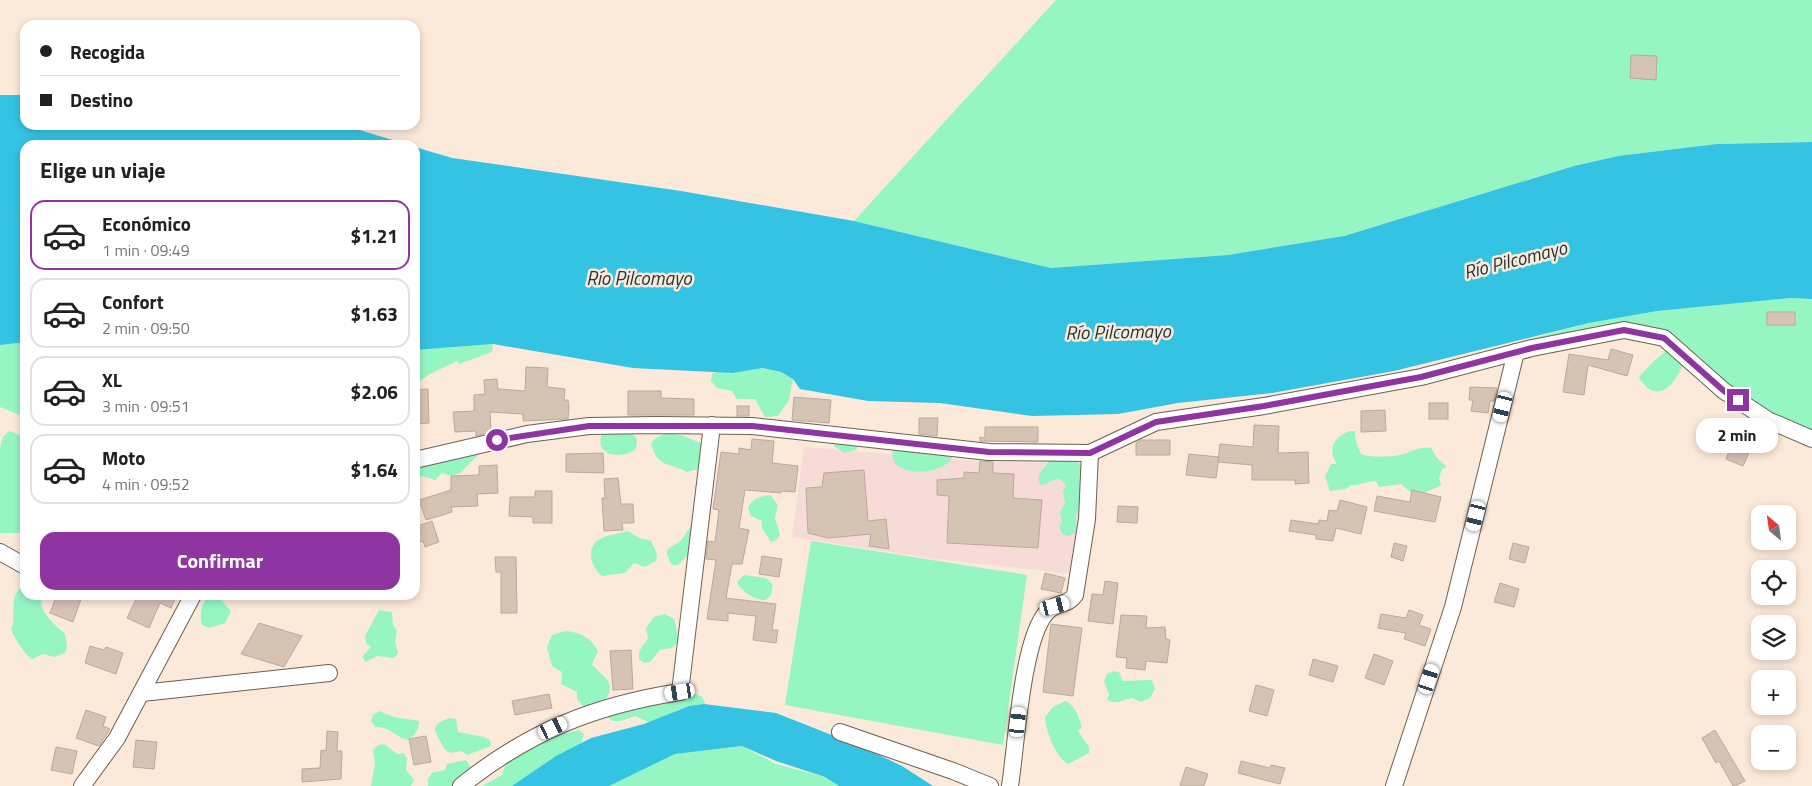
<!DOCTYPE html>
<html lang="es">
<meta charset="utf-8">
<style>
:root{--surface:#fff;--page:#f2f2f2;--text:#202124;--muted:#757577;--line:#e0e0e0;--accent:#8f35a1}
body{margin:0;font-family:"Titillium Web",sans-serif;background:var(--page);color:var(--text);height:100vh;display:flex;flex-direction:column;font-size:19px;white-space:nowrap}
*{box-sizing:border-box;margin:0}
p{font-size:16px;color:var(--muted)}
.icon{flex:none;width:28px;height:28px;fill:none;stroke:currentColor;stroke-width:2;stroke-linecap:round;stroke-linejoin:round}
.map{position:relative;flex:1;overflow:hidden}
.details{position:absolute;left:20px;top:140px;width:400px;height:460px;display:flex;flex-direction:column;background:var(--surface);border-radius:15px;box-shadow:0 2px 8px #0003}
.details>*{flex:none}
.banner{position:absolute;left:20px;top:20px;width:400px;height:110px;border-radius:15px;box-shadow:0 2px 8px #0003;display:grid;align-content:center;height:110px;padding:0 20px;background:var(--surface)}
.needle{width:32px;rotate:331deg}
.tools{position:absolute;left:1751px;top:505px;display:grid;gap:10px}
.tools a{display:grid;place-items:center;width:45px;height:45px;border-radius:10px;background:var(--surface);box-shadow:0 2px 8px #0003;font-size:25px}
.end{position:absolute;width:22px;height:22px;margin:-11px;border:6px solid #8f35a1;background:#fff;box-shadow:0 0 0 2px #fff}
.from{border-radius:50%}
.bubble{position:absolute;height:35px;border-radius:15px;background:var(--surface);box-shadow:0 2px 8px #0003;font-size:16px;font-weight:700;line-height:35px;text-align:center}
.car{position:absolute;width:15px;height:30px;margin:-15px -8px;border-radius:6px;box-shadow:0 0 4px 1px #0007;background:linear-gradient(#fff 24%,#345 0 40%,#fff 0 76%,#345 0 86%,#fff 0)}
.banner b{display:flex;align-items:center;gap:18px;height:48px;font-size:19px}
.banner b+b{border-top:1px solid var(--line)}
.banner i{width:12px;height:12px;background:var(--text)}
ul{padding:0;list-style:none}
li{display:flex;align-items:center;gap:15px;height:70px;margin:0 10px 8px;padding:0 10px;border:2px solid var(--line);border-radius:15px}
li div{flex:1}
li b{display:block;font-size:19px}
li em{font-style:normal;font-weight:700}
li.selected{border-color:var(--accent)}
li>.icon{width:45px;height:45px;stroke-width:1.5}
h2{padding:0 20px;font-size:22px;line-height:60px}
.cta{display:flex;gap:10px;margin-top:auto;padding:10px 20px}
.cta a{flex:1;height:58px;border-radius:15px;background:var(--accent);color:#fff;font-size:20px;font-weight:700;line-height:58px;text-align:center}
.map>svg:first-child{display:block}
</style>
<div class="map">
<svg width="1812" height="786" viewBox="0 0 1812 786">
<rect width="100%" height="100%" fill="#fbe9d9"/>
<polygon fill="#f6dbd8" points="804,447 989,462 1083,463 1082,513 1070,574 929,558 792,537"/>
<g fill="#96f6c3">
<polygon points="1056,0 1812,0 1812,142 1717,144 1618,156 1574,166 1344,236 1228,255 1051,268 854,221"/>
<path d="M 1791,298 L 1812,299 L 1812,432 L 1770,416 L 1741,391 L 1728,384 L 1699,356 L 1685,352 C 1684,376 1658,412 1639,377 C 1647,367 1660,355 1671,347 L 1639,331 L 1577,346 L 1492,349 L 1589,323 L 1657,311 Z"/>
<polygon points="18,343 25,344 25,417 0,407 0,345"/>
<polygon points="493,344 492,352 459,364 457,361 430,374 415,384 415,350"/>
<polygon points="759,368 781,372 793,379 789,400 778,416 765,417 755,399 737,399 732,391 717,388 711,381 712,374 718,371 733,373"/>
<polygon points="9,431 20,435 25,443 25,532 22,533 0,533 0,448 3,437"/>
<path d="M 1350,431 L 1355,431 L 1356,442 L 1361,454 C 1369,458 1395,457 1404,454 C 1414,451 1420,446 1431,448 L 1437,458 L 1447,467 L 1442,469 L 1439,478 L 1441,485 C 1435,490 1427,489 1421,496 L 1415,496 L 1401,484 L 1379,487 L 1376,481 C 1367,481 1360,486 1351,485 L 1346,489 L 1330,491 L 1325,477 L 1331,464 L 1337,464 C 1327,449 1334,437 1350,431 Z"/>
<path d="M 631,432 L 637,439 L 636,449 C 622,460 593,456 602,434 L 593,433 Z"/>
<path d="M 667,433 L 680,435 L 701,443 L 706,455 L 705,467 L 687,472 C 669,462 657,468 651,443 L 656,438 Z"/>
<polygon points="832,441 857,443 857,449 845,453 835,447"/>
<path d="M 893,450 L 953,455 C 948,476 886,480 893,450 Z"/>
<polygon points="481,452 460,473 451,476 442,473 435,480 423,476 415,479 415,458"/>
<path d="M 1074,457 L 1082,468 L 1080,481 L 1083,491 L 1080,496 L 1082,502 C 1081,506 1076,512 1076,517 C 1076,526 1080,533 1068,536 L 1062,534 L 1059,527 L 1062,521 L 1060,512 L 1065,503 L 1063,491 L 1066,485 L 1059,478 L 1041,486 L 1038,480 L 1040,473 L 1051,459 Z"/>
<path d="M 770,495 L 778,505 L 775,518 L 780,534 L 777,540 L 771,542 L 762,528 L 762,521 L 751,516 L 748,509 C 750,499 761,496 770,495 Z"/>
<path d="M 693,525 L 690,553 L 678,565 L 672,565 C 661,546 670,550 680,541 C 685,537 687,529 693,525 Z"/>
<path d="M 628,531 L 639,538 L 651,541 L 657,554 L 656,561 L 645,567 L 634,563 L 625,573 L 602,576 C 596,571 591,563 591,555 C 591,534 614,536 628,531 Z"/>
<polygon points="811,541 1027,575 1003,745 785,705"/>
<path d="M 744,575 L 766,578 L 773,585 L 771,595 L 766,600 C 756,601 740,591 737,582 Z"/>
<path d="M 25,585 L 25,595 L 41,595 C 39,612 53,623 65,634 L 67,646 L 65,653 L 54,657 L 43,654 L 32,659 C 27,657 14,638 12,631 C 10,626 12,629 13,624 C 15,610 9,593 25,585 Z"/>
<path d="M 212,595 L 216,595 L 231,611 L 225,623 L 209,628 L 202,625 C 199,613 201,601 212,595 Z"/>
<polygon points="379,610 392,612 393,625 397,630 395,641 398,653 394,658 377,656 366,662 362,657 371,647 366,643 365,636"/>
<path d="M 665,614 L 674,619 L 679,641 L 672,648 L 660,650 L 650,662 L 644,663 L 639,659 C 638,648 644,646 648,638 L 646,628 L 654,617 Z"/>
<path d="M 565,631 C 580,632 591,638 598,651 L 592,664 C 605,680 619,681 603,704 L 585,708 L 577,699 L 577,692 L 561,684 L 562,672 L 552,666 L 547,647 L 552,635 Z"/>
<path d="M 1114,671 L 1119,672 L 1123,681 L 1152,680 L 1155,689 L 1150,698 L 1141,702 L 1132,698 C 1123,700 1116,705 1107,700 L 1109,694 L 1104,681 L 1107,674 Z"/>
<polygon points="696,694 702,697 706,705 679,709 658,721 651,723 635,716 620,721 612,721 607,716 677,695"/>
<path d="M 1065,701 C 1075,705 1079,717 1082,727 L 1078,731 L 1089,747 L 1089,753 L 1068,764 C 1055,756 1046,732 1045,717 L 1053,707 Z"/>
<path d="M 379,711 L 394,717 L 419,721 C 419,729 415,736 408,740 C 395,737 390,726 375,727 L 371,721 L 373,715 Z"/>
<path d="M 449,718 L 456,719 L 458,732 L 484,737 L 490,740 L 491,746 L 467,755 L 462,751 L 450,753 C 444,750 443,746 440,741 C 432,727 433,725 449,718 Z"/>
<polygon points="579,730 584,734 582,741 576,749 513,786 482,786 502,775 507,761 548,737"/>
<polygon points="384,744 397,754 403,753 407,758 406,770 414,780 411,786 371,786 375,763 373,750 378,745"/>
<polygon points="742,746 776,764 825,777 839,786 609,786 675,754"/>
<polygon points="466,760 473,771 464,786 428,786 428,779 432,773 445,770 447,764"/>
</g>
<g fill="#34c3e3">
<polygon points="0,95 25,95 25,125 343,125 409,145 25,145 25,344 18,343 0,345"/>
<polygon points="1812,142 1812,299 1791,298 1657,311 1589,323 1394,371 1272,393 1178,403 1118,414 1032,416 940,403 868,401 800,389 793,379 781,372 762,368 733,373 633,368 493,344 415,350 415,147 452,158 681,191 854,221 1051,268 1228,255 1344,236 1574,166 1618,156 1717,144"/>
<polygon points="704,704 776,713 862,747 902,766 933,786 839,786 825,777 776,761 742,746 675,754 609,786 512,786 556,756 591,738 644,724 689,706"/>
</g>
<g fill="#d5c3b4" stroke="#bbaa9b">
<polygon points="1631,55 1657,56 1656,80 1630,78"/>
<rect x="1767" y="312" width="28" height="13"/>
<polygon points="1611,349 1633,355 1627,376 1588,365 1584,395 1563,392 1569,354 1608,360"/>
<polygon points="526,367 548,368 547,387 565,389 564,400 568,400 569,407 568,419 523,421 523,414 490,412 491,432 476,436 476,431 455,432 453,412 474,411 474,395 485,394 484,380 497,379 498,389 525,391"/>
<polygon points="1470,387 1497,388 1494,401 1490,401 1488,413 1471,411 1473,400 1469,400"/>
<polygon points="428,389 429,423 415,424 415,390"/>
<polygon points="628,391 661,391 661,398 694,399 694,415 628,415"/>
<polygon points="794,397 831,400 829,423 792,420"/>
<rect x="1429" y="403" width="19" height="16"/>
<rect x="737" y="406" width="12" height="10"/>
<polygon points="1385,410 1386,431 1361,432 1361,411"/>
<polygon points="919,418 938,418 937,436 919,434"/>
<polygon points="1254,425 1279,426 1278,453 1308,452 1309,483 1295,484 1295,480 1252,480 1252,465 1218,462 1220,444 1253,447"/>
<polygon points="985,427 1038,427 1038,442 980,441 980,437 985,438"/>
<polygon points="752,439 774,441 772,463 798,466 795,492 781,491 781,493 745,490 739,528 749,530 742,564 732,564 726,598 776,604 772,630 778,630 776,643 753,640 756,616 728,613 728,621 707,619 716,560 706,559 708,541 715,542 719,510 713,509 721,452 739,454 739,448 751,450"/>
<polygon points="1141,440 1170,440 1170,455 1136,455 1136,443"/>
<polygon points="1733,443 1750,450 1743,466 1726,459"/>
<polygon points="603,453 604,473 566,472 566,454"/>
<polygon points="1189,454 1219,457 1216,478 1186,475"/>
<polygon points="980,461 993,462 993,473 1014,474 1013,498 1042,500 1038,548 947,543 949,496 937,495 937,480 964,478 964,472 979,473"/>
<polygon points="497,465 498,493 477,494 478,506 451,507 452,512 426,520 419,500 451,490 451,476 479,475 479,466"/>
<polygon points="864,470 868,521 886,519 889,549 869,546 871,534 828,538 808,533 806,488 822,487 824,473"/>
<polygon points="618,478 621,504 633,504 634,523 622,523 623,530 604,531 602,498 605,498 604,479"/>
<polygon points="1412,490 1441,497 1435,522 1374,511 1377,496 1410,502"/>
<polygon points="535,491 552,491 552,523 533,523 533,517 509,516 510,497 535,497"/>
<polygon points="1340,500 1367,507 1361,534 1336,528 1333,541 1316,539 1316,535 1289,531 1291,520 1318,524 1319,520 1327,521 1329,510 1337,511"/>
<polygon points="1118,506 1138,507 1137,523 1117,522"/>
<polygon points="432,521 439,542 425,547 423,541 415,544 415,527"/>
<polygon points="1394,543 1407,546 1403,561 1391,557"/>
<polygon points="1513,543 1529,547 1525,563 1509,559"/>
<polygon points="762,556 782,559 779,577 759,574"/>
<polygon points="495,557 516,557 517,613 501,613 501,572 496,572"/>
<polygon points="1045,573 1065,578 1061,593 1041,589"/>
<polygon points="1105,581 1118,583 1113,624 1088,621 1092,594 1103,595"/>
<polygon points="1500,583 1519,589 1514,607 1494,602"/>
<polygon points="57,595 69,595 81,599 73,622 50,613"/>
<polygon points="138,595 177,595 171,608 160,603 149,628 127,618"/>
<polygon points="1409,610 1423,615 1419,625 1431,629 1425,646 1404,639 1406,633 1378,628 1381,614 1406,618"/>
<polygon points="1121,615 1147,616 1146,628 1165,627 1166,639 1170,640 1167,663 1146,661 1145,670 1126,668 1127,658 1116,657"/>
<polygon points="259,623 302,636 284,667 241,654"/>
<polygon points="1051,624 1082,628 1073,696 1043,692"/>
<polygon points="90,646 104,650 106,647 123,653 116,674 85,663"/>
<polygon points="631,650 633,689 613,690 610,651"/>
<polygon points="1374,654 1393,661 1384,685 1365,678"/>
<polygon points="1313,659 1338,666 1333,682 1309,675"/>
<polygon points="1256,685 1274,690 1267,716 1249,711"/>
<polygon points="549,694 552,708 515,715 512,701"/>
<polygon points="86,710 106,717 103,726 110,729 99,746 76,738"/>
<polygon points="1715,730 1745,781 1735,786 1733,786 1719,761 1716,763 1702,738"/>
<polygon points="327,731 338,732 337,751 342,751 341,779 302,782 302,769 320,768 321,750 326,751"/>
<polygon points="426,736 431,762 414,765 409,739"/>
<polygon points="136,740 157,742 154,769 133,767"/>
<polygon points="56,747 77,751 72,774 51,770"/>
<polygon points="1241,761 1270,768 1271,765 1285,768 1280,784 1238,773"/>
<polygon points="1186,767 1208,774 1204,786 1180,786"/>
</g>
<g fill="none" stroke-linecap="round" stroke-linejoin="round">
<g stroke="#6e5f52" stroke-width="18">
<g id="minor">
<polyline points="415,460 527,434 589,426 657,425 752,426 989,452 1090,453 1156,422 1264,406 1421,377 1532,348 1624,330 1664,338 1724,391 1768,420 1812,439"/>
<polyline points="0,552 25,566"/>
<polyline points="142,693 329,673"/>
<polyline points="840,732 953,771 990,786"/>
<polyline points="82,786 117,738 193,595"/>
<path d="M 461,786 C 528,732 595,705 680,692 L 712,425"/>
<path d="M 1010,786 C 1016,748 1022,638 1047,612 C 1055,602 1068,606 1075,595 L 1087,519 L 1090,453"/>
<polyline points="1394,786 1453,607 1516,352"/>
</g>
</g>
<use href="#minor" stroke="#fff" stroke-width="16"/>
</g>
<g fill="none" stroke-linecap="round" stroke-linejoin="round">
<polyline stroke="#8f35a1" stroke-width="6" points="497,440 589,426 752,426 989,452 1090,453 1156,422 1264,406 1421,377 1532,348 1624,330 1664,338 1724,391 1738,400"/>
</g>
<g text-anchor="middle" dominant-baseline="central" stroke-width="5" stroke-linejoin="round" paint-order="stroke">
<g font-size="19" font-style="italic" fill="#1f353c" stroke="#fbe9d9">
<text transform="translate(1515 259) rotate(-14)">Río Pilcomayo</text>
<text x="639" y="277">Río Pilcomayo</text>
<text transform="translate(1118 331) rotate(-1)">Río Pilcomayo</text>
</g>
</g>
</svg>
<div class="tools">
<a><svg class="needle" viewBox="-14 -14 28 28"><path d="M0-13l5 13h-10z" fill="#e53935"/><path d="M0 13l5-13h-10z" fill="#757577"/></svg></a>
<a><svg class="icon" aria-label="locate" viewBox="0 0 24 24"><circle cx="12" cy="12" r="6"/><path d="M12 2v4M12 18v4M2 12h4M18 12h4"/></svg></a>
<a><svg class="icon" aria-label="layers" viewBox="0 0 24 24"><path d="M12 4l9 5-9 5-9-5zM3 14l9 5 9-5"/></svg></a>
<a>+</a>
<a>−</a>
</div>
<i class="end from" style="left:497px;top:440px"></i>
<i class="end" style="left:1738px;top:400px"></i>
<div class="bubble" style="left:1696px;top:418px;width:82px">2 min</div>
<i class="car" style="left:1503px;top:407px;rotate:194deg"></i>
<i class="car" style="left:1476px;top:516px;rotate:194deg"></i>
<i class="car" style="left:1055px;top:606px;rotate:76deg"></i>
<i class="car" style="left:1429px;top:679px;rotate:18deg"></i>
<i class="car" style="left:680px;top:692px;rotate:261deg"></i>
<i class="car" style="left:1018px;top:722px;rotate:6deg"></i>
<i class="car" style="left:553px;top:728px;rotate:64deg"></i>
<div class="banner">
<b><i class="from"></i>Recogida</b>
<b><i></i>Destino</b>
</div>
<section class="details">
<h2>Elige un viaje</h2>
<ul>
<li class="selected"><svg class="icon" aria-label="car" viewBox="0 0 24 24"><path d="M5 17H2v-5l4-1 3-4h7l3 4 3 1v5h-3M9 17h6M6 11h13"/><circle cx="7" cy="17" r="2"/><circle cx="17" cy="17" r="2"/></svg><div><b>Económico</b><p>1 min · 09:49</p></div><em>$1.21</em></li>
<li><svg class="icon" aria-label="car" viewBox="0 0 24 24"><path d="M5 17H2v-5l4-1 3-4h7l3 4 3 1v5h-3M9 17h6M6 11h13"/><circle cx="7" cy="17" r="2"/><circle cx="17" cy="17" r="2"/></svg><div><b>Confort</b><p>2 min · 09:50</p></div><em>$1.63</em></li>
<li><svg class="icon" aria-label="car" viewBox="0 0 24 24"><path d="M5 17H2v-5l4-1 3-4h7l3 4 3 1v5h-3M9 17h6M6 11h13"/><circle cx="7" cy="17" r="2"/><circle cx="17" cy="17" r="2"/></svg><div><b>XL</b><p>3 min · 09:51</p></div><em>$2.06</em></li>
<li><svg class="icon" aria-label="car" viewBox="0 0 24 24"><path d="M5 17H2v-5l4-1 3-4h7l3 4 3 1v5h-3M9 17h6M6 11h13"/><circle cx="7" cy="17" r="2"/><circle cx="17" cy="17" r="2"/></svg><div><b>Moto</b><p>4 min · 09:52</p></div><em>$1.64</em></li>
</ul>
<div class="cta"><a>Confirmar</a></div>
</section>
</div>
